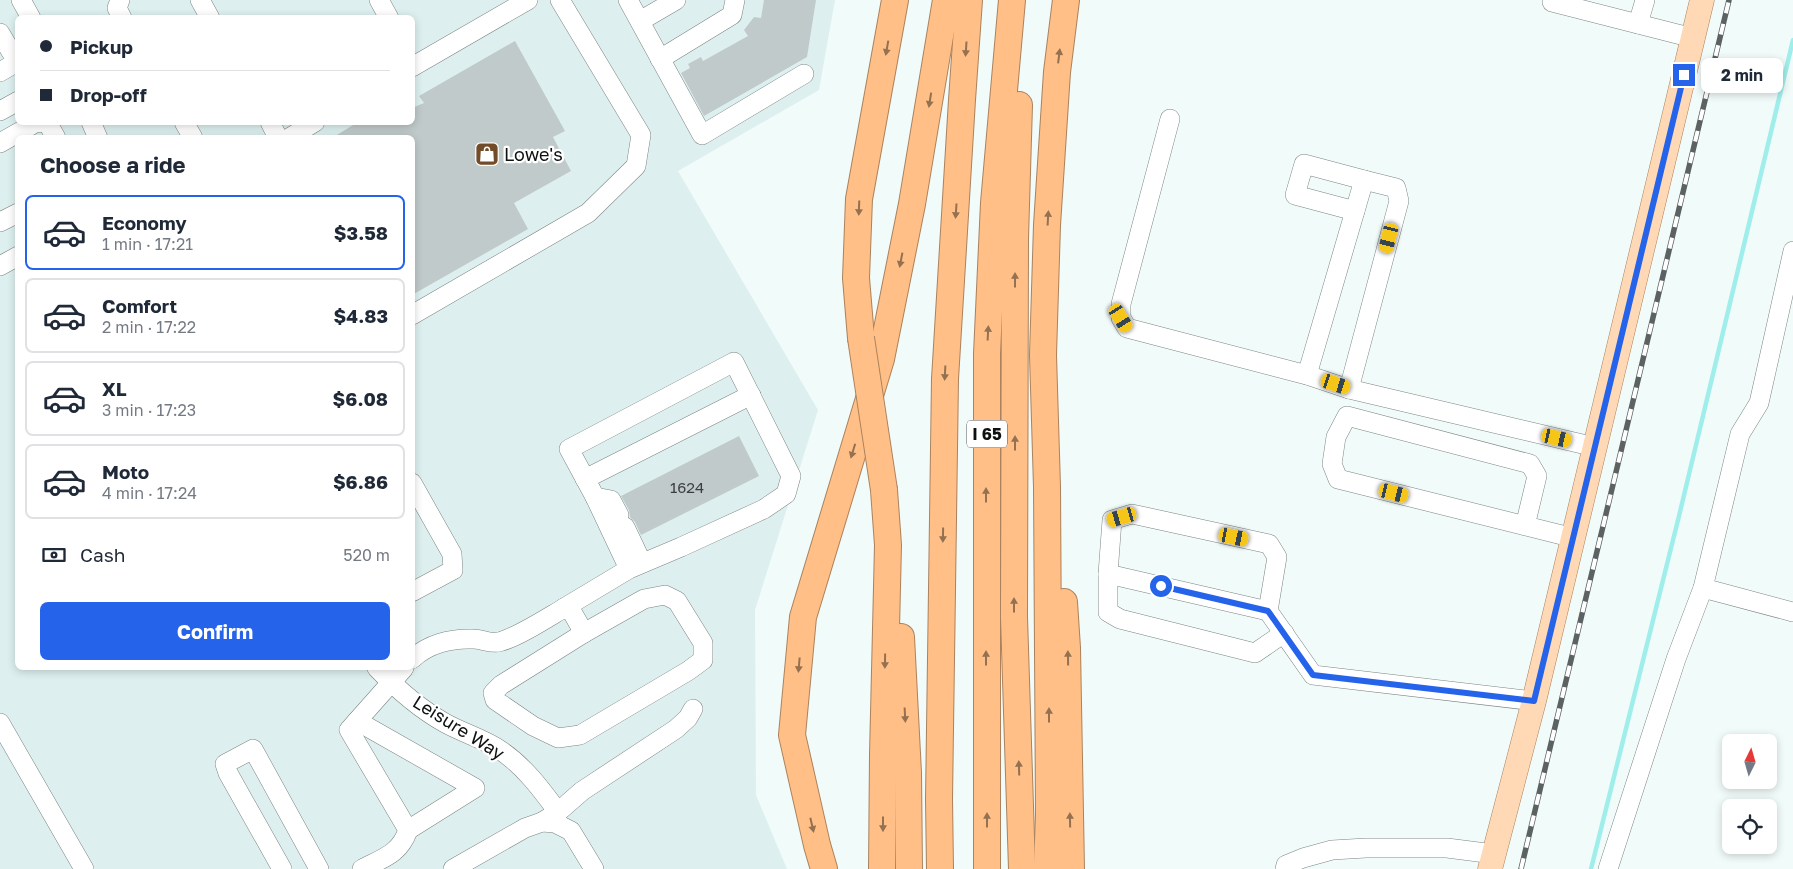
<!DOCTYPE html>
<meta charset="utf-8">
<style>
:root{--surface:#fff;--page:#f2f2f3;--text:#1f2937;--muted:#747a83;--line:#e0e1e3;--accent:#2563eb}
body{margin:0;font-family:"Golos Text",sans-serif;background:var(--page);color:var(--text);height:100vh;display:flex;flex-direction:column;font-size:19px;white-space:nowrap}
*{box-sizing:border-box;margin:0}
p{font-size:16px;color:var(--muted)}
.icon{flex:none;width:28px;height:28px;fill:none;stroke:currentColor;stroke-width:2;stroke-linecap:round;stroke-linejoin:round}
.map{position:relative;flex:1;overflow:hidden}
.details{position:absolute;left:15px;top:135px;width:400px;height:535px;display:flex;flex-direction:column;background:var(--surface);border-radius:8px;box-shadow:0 2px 8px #0003}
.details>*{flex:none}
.banner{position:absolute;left:15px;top:15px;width:400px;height:110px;border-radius:8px;box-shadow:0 2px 8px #0003;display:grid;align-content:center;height:110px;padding:0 25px;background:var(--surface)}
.needle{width:32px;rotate:5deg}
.buttons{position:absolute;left:1722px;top:734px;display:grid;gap:10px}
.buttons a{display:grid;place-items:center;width:55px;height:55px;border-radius:8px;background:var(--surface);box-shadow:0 2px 8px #0003;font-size:25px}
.end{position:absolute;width:22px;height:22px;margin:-11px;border:6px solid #2563eb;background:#fff;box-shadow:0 0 0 2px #fff}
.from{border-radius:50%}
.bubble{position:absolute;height:35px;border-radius:8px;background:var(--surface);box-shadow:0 2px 8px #0003;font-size:16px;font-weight:700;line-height:35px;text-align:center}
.car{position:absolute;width:15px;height:30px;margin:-15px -8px;border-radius:6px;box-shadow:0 0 4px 1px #0007;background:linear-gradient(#f5c518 24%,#345 0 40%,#f5c518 0 76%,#345 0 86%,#f5c518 0)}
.banner b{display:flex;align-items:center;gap:18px;height:48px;font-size:19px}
.banner b+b{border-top:1px solid var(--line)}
.banner i{width:12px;height:12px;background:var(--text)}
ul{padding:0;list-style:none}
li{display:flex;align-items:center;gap:15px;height:75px;margin:0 10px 8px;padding:0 15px;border:2px solid var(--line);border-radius:8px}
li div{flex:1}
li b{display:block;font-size:19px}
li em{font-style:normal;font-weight:700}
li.current{border-color:var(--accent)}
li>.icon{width:45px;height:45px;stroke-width:1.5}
h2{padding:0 25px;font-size:22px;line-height:60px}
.pay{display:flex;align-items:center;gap:12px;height:55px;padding:0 25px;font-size:19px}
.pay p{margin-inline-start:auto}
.cta{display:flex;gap:10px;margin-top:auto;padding:10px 25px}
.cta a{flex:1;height:58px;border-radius:8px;background:var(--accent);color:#fff;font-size:20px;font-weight:700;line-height:58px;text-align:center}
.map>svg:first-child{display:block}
</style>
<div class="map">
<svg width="1793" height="869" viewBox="0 0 1793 869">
<rect width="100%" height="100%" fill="#f1fbfa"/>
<path fill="#ddf0ef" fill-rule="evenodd" d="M 0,0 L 835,0 L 819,90 L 678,171 L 818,410 L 755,610 L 756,795 L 787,869 L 0,869 ZM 18,18 L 412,18 L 412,122 L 18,122 ZM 18,138 L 412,138 L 412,668 L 18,668 Z"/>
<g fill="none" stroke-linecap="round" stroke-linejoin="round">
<polyline stroke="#a0eeeb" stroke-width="4.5" points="1591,869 1679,516 1793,40"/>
</g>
<g fill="#c1caca">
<polygon points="764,0 816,0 807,57 704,116 681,73 690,68 688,64 701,57 703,61 748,36 744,30 754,17 761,18"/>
<polygon points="515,41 565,131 553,137 571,171 514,203 528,229 412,295 412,138 332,138 358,122 412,122 412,108 424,103 419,96"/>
<polygon points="739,436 759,476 641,535 635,522 630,517 629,510 621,496"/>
</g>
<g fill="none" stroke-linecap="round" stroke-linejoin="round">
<g stroke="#7c8584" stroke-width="20">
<g id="minor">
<polyline points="21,0 31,18"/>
<polyline points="120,0 117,8 122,18"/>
<polyline points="200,0 210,18"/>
<polyline points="379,0 389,18"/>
<polyline points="628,0 702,135 804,74"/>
<polyline points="1553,0 1552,2 1693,38"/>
<polyline points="640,21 676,0"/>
<polyline points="1638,24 1645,0"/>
<polyline points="0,33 17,62 0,72"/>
<polyline points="660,59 732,15 735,0"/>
<polyline points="412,67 528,0"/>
<polyline points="0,111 18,101"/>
<polyline points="1170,119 1121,304 1121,318 1127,328 1307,375 1349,389 1595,447"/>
<polyline points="47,122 56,138"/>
<polyline points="91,122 98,138"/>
<polyline points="184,122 193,138"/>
<polyline points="270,122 278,138"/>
<polyline points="289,138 315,122"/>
<polyline points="0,143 35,123 44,122"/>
<polyline points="1355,211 1295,195 1304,164 1364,180"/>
<polyline points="0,222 18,213"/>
<polyline points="1793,251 1759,403 1740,434 1703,588 1793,612"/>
<polyline points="0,266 18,256"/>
<polyline points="412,315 588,213 636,166 641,135 560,0"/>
<polyline points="1307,375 1364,180 1396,188 1399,201 1349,389"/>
<polyline points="585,479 751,395"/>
<polyline points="412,483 452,554 453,570 412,592"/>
<polyline points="595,497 611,500 619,515"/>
<polyline points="1525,526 1537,476 1530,464 1347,416 1336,437 1332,464 1338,479 1574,538"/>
<polyline points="625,527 642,563"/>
<polyline points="1108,574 1108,612 1120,619 1255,653 1284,633"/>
<polygon points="665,595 677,601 703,643 703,660 688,671 580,735 558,738 533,726 495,700 493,693 501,685 584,633 644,599"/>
<polyline points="564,608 629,569 681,547 764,509 786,494 791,476 734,362 569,449 595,497 629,569"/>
<polyline points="1268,611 1277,557 1269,544 1132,514 1112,520 1108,574 1268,611 1313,675 1534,701"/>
<path d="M 412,659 C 428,644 451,638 473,639 C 481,639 492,644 499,642 C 518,637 547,618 564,608 L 572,612 L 584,633"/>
<path d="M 377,668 C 396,688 420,709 445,723 C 463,733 484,739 500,750 C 524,766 541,789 558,812"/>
<polyline points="357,721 475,788 408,830"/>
<polyline points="0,723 84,869"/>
<polyline points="542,822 558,812 582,791 676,729 688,718 693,709"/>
<polyline points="282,869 228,773 225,764 253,749 319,869"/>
<path d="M 362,869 C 383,858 400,854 408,830 L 349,730 L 404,668"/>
<polyline points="453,869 525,828 542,822 555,823 571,831 594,869"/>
<polyline points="1285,869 1286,865 1303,858 1332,850 1366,848 1447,848 1494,854"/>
<polyline points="1608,869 1676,659 1703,588"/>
</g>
</g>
<g stroke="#ab825d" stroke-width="25">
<polyline id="major" points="1490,869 1534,701 1702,0"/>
</g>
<g stroke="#ab825d" stroke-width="28">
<g id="highway">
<polyline points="1019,105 1015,238 1014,617 1022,869"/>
<polyline points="861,338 856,278 859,199 895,0"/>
<polyline points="1064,602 1067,648 1071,869"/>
<polyline points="901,637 908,773 909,869"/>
<polyline points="824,869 817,845 792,735 803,617 881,359 912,204 946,0"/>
<polyline points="882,869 883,755 888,545 884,490"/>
<polyline points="940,869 939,799 945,379 962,100 969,0"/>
<polyline points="987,869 987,354 994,203 1012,0"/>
<polyline points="1047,869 1049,814 1047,487 1043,355 1047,225 1057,72 1066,0"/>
</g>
</g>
<use href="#minor" stroke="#fff" stroke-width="19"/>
<use href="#major" stroke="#ffd9b6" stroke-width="24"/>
<use href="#highway" stroke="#ffbf86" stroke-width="26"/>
<g stroke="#5c6161" stroke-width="5.5">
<polyline id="rail" points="1521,869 1729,0"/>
</g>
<use href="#rail" stroke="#fff" stroke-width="4" stroke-dasharray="11" stroke-linecap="butt"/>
<g stroke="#ab825d" stroke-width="28" stroke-linecap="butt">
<polyline id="highway-bridge" points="861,338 884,490"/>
</g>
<use href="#highway-bridge" stroke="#ffbf86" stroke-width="26"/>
</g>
<defs><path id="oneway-solid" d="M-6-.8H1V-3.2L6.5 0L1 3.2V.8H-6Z" transform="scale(1.25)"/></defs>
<g fill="#937151">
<use href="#oneway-solid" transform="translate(887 48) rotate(100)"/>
<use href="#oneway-solid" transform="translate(966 49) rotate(94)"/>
<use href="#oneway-solid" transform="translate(1059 56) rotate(-83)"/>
<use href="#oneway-solid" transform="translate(930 100) rotate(99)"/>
<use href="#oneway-solid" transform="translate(859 208) rotate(92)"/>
<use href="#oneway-solid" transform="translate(956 211) rotate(94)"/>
<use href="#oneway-solid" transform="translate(1048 218) rotate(-87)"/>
<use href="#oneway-solid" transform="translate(901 260) rotate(101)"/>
<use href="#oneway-solid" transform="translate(1015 280) rotate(-90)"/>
<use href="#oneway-solid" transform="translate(988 333) rotate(-87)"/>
<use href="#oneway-solid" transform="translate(945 373) rotate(93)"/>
<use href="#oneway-solid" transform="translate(1015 443) rotate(-90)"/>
<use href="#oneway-solid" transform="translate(853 451) rotate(107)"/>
<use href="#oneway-solid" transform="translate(986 495) rotate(-90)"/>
<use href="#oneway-solid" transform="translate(943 535) rotate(91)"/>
<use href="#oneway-solid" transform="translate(1014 605) rotate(-90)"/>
<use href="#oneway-solid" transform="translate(986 658) rotate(-90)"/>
<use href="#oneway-solid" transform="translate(1068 658) rotate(-91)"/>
<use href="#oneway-solid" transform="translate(885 661) rotate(91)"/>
<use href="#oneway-solid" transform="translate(799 665) rotate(95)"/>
<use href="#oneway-solid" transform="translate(905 715) rotate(87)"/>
<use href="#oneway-solid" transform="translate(1049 715) rotate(-90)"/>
<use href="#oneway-solid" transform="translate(1019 768) rotate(-92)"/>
<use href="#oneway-solid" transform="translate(987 820) rotate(-90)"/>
<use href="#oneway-solid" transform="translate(1070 820) rotate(-91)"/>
<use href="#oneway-solid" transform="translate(883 824) rotate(90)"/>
<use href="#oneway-solid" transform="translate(812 825) rotate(77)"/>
</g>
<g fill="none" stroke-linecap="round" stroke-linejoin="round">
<polyline stroke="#2563eb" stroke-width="6" points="1161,586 1268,611 1313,675 1534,701 1684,75"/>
</g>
<defs>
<g id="shop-square" transform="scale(1.25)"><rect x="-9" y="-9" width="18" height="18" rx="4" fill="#724c29" stroke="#fff"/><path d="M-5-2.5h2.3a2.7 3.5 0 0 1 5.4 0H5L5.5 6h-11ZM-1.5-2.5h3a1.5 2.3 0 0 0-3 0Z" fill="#fff"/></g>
</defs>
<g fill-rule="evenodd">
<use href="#shop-square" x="487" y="154"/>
</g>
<g text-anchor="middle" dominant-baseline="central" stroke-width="4.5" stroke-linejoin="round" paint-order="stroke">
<g font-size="15" fill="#3b3f3f">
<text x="687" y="487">1624</text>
</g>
<rect fill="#fff" stroke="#565858" stroke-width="1" x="967" y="420.5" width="40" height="27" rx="4"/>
<g font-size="16" font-weight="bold" fill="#0e1111">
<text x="987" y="434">I 65</text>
</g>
<g font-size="18" fill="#0e1111" stroke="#fff" text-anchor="start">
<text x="504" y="154">Lowe's</text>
</g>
<g font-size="18" fill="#0e1111" stroke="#fff">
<text transform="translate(459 727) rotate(32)">Leisure Way</text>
</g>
</g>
</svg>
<div class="buttons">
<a><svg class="needle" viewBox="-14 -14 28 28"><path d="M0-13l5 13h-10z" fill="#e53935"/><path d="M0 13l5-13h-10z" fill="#747a83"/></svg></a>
<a><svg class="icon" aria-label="locate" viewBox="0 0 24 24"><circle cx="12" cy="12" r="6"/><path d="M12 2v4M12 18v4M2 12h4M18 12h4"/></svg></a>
</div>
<i class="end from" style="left:1161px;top:586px"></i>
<i class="end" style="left:1684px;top:75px"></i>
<div class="bubble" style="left:1701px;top:58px;width:82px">2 min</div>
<i class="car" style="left:1389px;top:238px;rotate:194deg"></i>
<i class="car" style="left:1121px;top:318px;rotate:148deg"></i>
<i class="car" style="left:1336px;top:384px;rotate:108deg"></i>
<i class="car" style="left:1557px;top:438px;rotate:103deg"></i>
<i class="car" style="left:1394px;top:493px;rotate:104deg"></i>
<i class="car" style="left:1122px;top:517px;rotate:254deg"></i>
<i class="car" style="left:1234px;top:537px;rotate:102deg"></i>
<div class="banner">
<b><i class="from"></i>Pickup</b>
<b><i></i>Drop-off</b>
</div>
<section class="details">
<h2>Choose a ride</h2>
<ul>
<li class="current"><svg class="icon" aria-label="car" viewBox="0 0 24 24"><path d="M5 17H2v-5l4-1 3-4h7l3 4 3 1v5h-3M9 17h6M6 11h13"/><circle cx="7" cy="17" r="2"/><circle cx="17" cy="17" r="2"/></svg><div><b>Economy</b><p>1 min · 17:21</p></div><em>$3.58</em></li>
<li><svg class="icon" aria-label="car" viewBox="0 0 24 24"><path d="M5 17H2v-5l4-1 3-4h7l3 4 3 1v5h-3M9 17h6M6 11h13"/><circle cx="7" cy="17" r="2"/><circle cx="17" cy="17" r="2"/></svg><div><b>Comfort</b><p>2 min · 17:22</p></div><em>$4.83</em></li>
<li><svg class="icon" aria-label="car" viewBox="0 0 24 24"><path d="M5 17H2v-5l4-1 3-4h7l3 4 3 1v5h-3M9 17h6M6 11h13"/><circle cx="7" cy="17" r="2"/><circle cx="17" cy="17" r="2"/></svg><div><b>XL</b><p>3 min · 17:23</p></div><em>$6.08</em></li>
<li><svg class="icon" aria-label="car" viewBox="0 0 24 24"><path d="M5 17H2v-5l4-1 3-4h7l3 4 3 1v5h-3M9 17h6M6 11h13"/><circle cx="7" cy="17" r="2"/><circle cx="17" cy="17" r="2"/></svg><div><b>Moto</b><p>4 min · 17:24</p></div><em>$6.86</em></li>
</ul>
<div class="pay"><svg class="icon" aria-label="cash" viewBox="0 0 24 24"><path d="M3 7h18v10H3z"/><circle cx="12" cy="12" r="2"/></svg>Cash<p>520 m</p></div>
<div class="cta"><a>Confirm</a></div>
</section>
</div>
